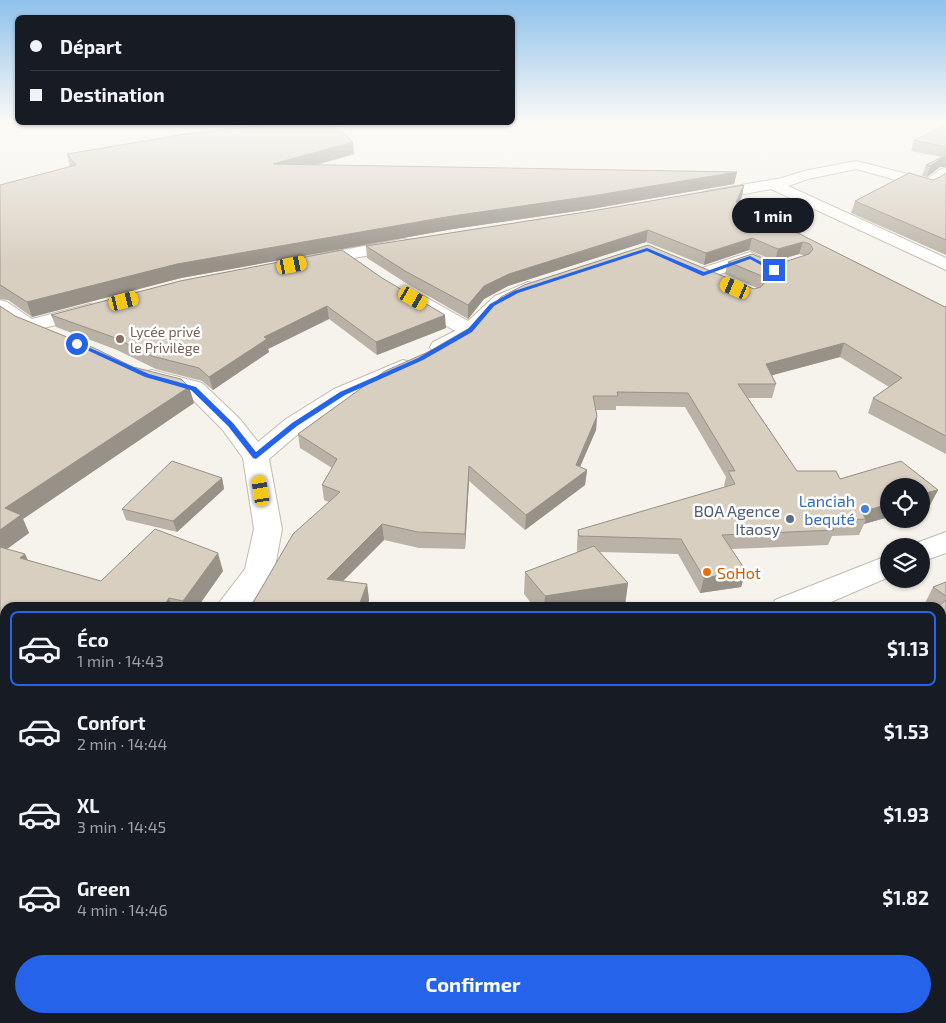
<!DOCTYPE html>
<html lang="fr">
<meta charset="utf-8">
<style>
:root{--surface:#171b24;--page:#20242c;--text:#f1f3f6;--muted:#9ea1a6;--line:#363941;--accent:#2563eb}
body{margin:0;font-family:"Exo 2",sans-serif;background:var(--page);color:var(--text);height:100vh;display:flex;flex-direction:column;font-size:19px;white-space:nowrap}
*{box-sizing:border-box;margin:0}
p{font-size:16px;color:var(--muted)}
.icon{flex:none;width:28px;height:28px;fill:none;stroke:currentColor;stroke-width:2;stroke-linecap:round;stroke-linejoin:round}
.map{position:relative;flex:1;overflow:hidden}
.details{position:absolute;left:0px;top:602px;width:946px;height:421px;display:flex;flex-direction:column;background:var(--surface);border-radius:15px 15px 0 0;box-shadow:0 1px 4px #0004}
.details>*{flex:none}
.hud{position:absolute;left:15px;top:15px;width:500px;height:110px;border-radius:8px;box-shadow:0 1px 4px #0004;display:grid;align-content:center;height:110px;padding:0 15px;background:var(--surface)}
.fabs{position:absolute;left:880px;top:478px;display:grid;gap:10px}
.fabs a{display:grid;place-items:center;width:50px;height:50px;border-radius:50%;background:var(--surface);box-shadow:0 1px 4px #0004;font-size:25px}
.end{position:absolute;width:22px;height:22px;margin:-11px;border:6px solid #2563eb;background:#fff;box-shadow:0 0 0 2px #fff}
.from{border-radius:50%}
.bubble{position:absolute;height:35px;border-radius:18px;background:var(--surface);box-shadow:0 1px 4px #0004;font-size:16px;font-weight:700;line-height:35px;text-align:center}
.car{position:absolute;width:15px;height:30px;margin:-15px -8px;border-radius:6px;box-shadow:0 0 4px 1px #0007;background:linear-gradient(#f5c518 24%,#345 0 40%,#f5c518 0 76%,#345 0 86%,#f5c518 0)}
.hud b{display:flex;align-items:center;gap:18px;height:48px;font-size:19px}
.hud b+b{border-top:1px solid var(--line)}
.hud i{width:12px;height:12px;background:var(--text)}
ul{padding:9px 0 0;list-style:none}
li{display:flex;align-items:center;gap:15px;height:75px;margin:0 10px 8px;padding:0 5px;border:2px solid transparent;border-radius:8px}
li div{flex:1}
li b{display:block;font-size:19px}
li em{font-style:normal;font-weight:700}
li.on{border-color:var(--accent)}
li>.icon{width:45px;height:45px;stroke-width:1.5}
.action{display:flex;gap:10px;margin-top:auto;padding:10px 15px}
.action a{flex:1;height:58px;border-radius:30px;background:var(--accent);color:#fff;font-size:20px;font-weight:700;line-height:58px;text-align:center}
.map>svg:first-child{display:block}
</style>
<div class="map">
<svg width="946" height="1023" viewBox="0 0 946 1023">
<rect width="100%" height="100%" fill="#f6f3ec"/>
<g fill="none" stroke-linecap="round" stroke-linejoin="round">
<g stroke="#c2bbae" stroke-width="2">
<g id="minor">
<polygon points="856,161 927,179 941,169 946,168 946,179 935,187 930,189 856,169 808,179 788,186 946,258 946,270 771,189 707,201 702,199 699,196 702,193 707,191 782,178 804,171"/>
<polygon points="403,239 409,240 412,244 409,248 310,266 304,265 301,261 304,257 310,256"/>
<polygon points="750,252 768,260 771,264 768,268 762,269 749,264 703,280 696,278 694,274 696,270"/>
<path d="M 528,282 L 535,284 L 538,288 C 532,296 516,299 507,305 C 487,320 463,359 433,352 L 430,347 L 433,342 L 455,331 L 406,302 L 403,298 L 406,294 L 413,292 L 420,294 L 468,321 L 495,296 Z"/>
<polygon points="0,300 7,302 32,319 90,304 97,306 100,310 97,314 29,332 22,330 0,315"/>
<polygon points="403,360 411,362 414,367 411,372 350,399 304,429 269,459 282,529 274,572 248,608 215,608 245,569 254,529 243,458 222,429 186,393 144,382 141,377 144,372 152,370 202,383 240,419 258,442 286,419 334,389"/>
<polygon points="5,827 5,868 0,870 0,829"/>
</g>
</g>
<g stroke="#c2bbae" stroke-width="2">
<g id="tertiary">
<polygon points="946,532 946,553 921,562 921,546 910,546 911,545"/>
<polygon points="889,555 889,577 817,608 771,608 775,600"/>
<polygon points="5,912 5,956 0,958 0,914"/>
</g>
</g>
<use href="#minor" fill="#fff" fill-rule="evenodd"/>
<use href="#tertiary" fill="#fff" fill-rule="evenodd"/>
</g>
<g fill="#bab2a6">
<polygon points="946,126 946,167 940,167 927,177 922,176 926,165 942,157 911,151 914,140"/>
<polygon points="67,154 354,154 317,165 737,172 734,184 591,209 453,229 181,278 32,317 8,300 0,299 0,185 70,167"/>
<polygon points="946,173 946,255 851,213 855,201 933,180 940,177"/>
<polygon points="744,185 742,196 739,203 945,307 946,306 946,454 868,413 873,398 889,387 840,357 772,375 776,384 772,398 748,398 797,471 836,471 840,479 901,461 938,490 930,505 921,507 921,486 889,486 889,517 864,524 859,535 832,536 828,545 731,549 746,571 741,587 700,593 678,554 600,552 628,583 625,605 609,608 535,608 524,594 525,572 579,552 577,552 577,545 578,530 725,487 724,486 726,477 685,407 616,406 616,410 596,410 597,416 596,430 580,467 587,470 585,485 525,530 469,481 465,549 419,548 384,540 343,581 367,584 369,600 366,608 250,608 293,534 329,502 324,500 322,485 332,468 300,448 298,434 385,371 428,352 478,323 501,297 524,285 648,245 754,289 757,288 725,274 728,262 752,254 778,264 805,256 799,254 775,261 749,250 704,265 646,242 508,286 484,299 468,319 406,283 367,258 366,246 592,211"/>
<polygon points="180,281 446,328 377,355 329,319 268,349 269,352 213,390 202,381 156,369 117,350 56,327 51,315"/>
<polygon points="0,306 15,316 133,367 189,387 194,403 23,519 29,533 7,549 25,554 28,560 101,581 223,571 197,608 5,608 5,810 0,808"/>
<polygon points="222,478 224,489 177,532 126,520 122,509"/>
<polygon points="946,582 946,662 941,658 941,608 932,608 925,603 933,587"/>
<polygon points="941,866 946,867 946,994 941,993"/>
<polygon points="463,1019 731,1019 731,1023 463,1022"/>
</g>
<g fill="#979187">
<polygon points="353,142 354,154 275,176 273,164"/>
<polygon points="944,157 946,157 946,167 940,167 927,177 930,166"/>
<polygon points="737,172 734,184 591,209 453,229 181,278 32,317 27,302 177,264 452,216"/>
<polygon points="744,185 742,196 734,213 736,202"/>
<polygon points="648,230 646,242 508,286 484,299 468,319 468,305 484,286 509,274"/>
<polygon points="752,238 749,250 704,265 706,253"/>
<polygon points="803,242 799,254 775,261 778,249"/>
<polygon points="327,306 329,319 268,349 269,352 213,390 209,377 264,337"/>
<polygon points="445,315 446,328 377,355 376,342"/>
<polygon points="844,343 840,357 762,378 766,364"/>
<polygon points="189,387 194,403 23,519 29,533 0,554 0,530 5,508"/>
<polygon points="597,416 596,430 575,478 587,470 585,485 525,530 526,515 576,465"/>
<polygon points="469,466 469,481 465,549 465,534"/>
<polygon points="222,478 224,489 177,532 173,521"/>
<polygon points="938,490 930,505 921,507 921,494"/>
<polygon points="889,504 889,517 864,524 866,519 861,512"/>
<polygon points="382,524 384,540 330,594 327,579"/>
<polygon points="218,553 223,571 197,608 185,608 183,601"/>
<polygon points="25,554 33,572 20,558"/>
<polygon points="746,571 741,587 700,593 704,578"/>
<polygon points="628,583 625,605 609,608 544,608 545,596"/>
<polygon points="367,584 369,600 366,608 358,608"/>
<polygon points="169,598 173,608 162,608"/>
<polygon points="5,788 5,805 0,798 0,794"/>
</g>
<g fill="#d8cfc1" stroke="#979187">
<polygon points="288,122 331,122 353,142 273,164 737,172 592,196 452,216 177,264 27,302 2,286 0,285 0,185 76,165 67,154 186,134"/>
<polygon points="946,126 946,147 914,140"/>
<polygon points="946,155 946,157 944,157 930,166 926,165"/>
<polygon points="909,173 933,180 940,177 946,173 946,240 855,201"/>
<polygon points="744,185 736,202 945,307 946,306 946,436 873,398 902,378 844,343 766,364 776,384 738,384 797,471 836,471 840,479 901,461 938,490 921,494 921,486 889,486 889,504 861,512 866,519 830,521 834,530 722,535 746,571 704,578 681,539 579,536 578,530 735,484 728,471 735,471 688,393 617,392 618,396 593,396 597,416 576,465 587,470 526,515 469,466 465,534 418,532 382,524 327,579 367,584 358,608 250,608 293,534 340,492 322,485 337,459 298,434 385,371 428,352 478,323 501,297 524,285 648,245 754,289 761,287 765,282 762,276 728,262 752,254 778,264 809,254 813,249 810,244 803,242 778,249 752,238 706,253 648,230 509,274 484,286 468,305 405,271 366,246 592,211"/>
<polygon points="342,250 382,278 445,315 376,342 327,306 264,337 267,339 209,377 199,368 152,356 113,337 51,315 180,281"/>
<polygon points="0,306 15,316 94,348 133,367 181,379 189,387 5,508 21,515 0,530"/>
<polygon points="172,461 222,478 173,521 122,509"/>
<polygon points="155,529 218,553 183,601 169,598 162,608 5,608 5,788 0,794 0,547 25,554 20,558 101,581"/>
<polygon points="594,546 628,583 545,596 525,572"/>
<polygon points="946,582 946,596 933,587"/>
<polygon points="946,600 946,641 941,638 941,608 937,608"/>
<polygon points="941,866 946,867 946,973 941,973"/>
<polygon points="216,1019 362,1019 400,1021 399,1023 215,1023"/>
<polygon points="604,1019 731,1019 731,1023 665,1023"/>
</g>
<linearGradient id="sky" x2="0" y2="1"><stop stop-color="#8fc1ec"/><stop offset="0.46" stop-color="#fbfaf6"/><stop offset="1" stop-color="#fbfaf6" stop-opacity="0"/></linearGradient>
<rect width="946" height="265" fill="url(#sky)"/>
<polygon fill="#2563eb" points="647,248 704,272 750,256 777,270 772,271 750,259 703,276 647,251 518,293 494,306 472,332 423,360 345,395 297,426 256,459 253,458 228,426 191,390 145,377 74,344 79,343 149,374 196,387 233,423 256,452 292,423 340,392 418,358 468,329 490,304 514,291"/>
<circle fill="#8d6e63" stroke="#fff" stroke-width="2" cx="120" cy="339" r="5"/>
<circle fill="#3f7fe0" stroke="#fff" stroke-width="2" cx="865" cy="509" r="5"/>
<circle fill="#5c6f8a" stroke="#fff" stroke-width="2" cx="790" cy="519" r="5"/>
<circle fill="#e8710a" stroke="#fff" stroke-width="2" cx="707" cy="572" r="5"/>
<g text-anchor="middle" dominant-baseline="central" stroke-width="5" stroke-linejoin="round" paint-order="stroke">
<g font-size="14" fill="#785e54" stroke="#fff" text-anchor="start">
<text x="130" y="331">Lycée privé<tspan x="130" dy="16">le Privilège</tspan></text>
</g>
<g font-size="16" fill="#366cbe" stroke="#fff" text-anchor="end">
<text x="855" y="500">Lanciah<tspan x="855" dy="18">bequté</tspan></text>
</g>
<g font-size="16" fill="#4e5e75" stroke="#fff" text-anchor="end">
<text x="780" y="510">BOA Agence<tspan x="780" dy="18">Itaosy</tspan></text>
</g>
<g font-size="16" fill="#c56008" stroke="#fff" text-anchor="start">
<text x="717" y="572">SoHot</text>
</g>
</g>
</svg>
<div class="fabs">
<a><svg class="icon" aria-label="locate" viewBox="0 0 24 24"><circle cx="12" cy="12" r="6"/><path d="M12 2v4M12 18v4M2 12h4M18 12h4"/></svg></a>
<a><svg class="icon" aria-label="layers" viewBox="0 0 24 24"><path d="M12 4l9 5-9 5-9-5zM3 14l9 5 9-5"/></svg></a>
</div>
<i class="end from" style="left:77px;top:344px"></i>
<i class="end" style="left:774px;top:270px"></i>
<div class="bubble" style="left:732px;top:198px;width:82px">1 min</div>
<i class="car" style="left:292px;top:265px;rotate:79deg"></i>
<i class="car" style="left:735px;top:288px;rotate:293deg"></i>
<i class="car" style="left:413px;top:298px;rotate:120deg"></i>
<i class="car" style="left:124px;top:301px;rotate:76deg"></i>
<i class="car" style="left:261px;top:491px;rotate:351deg"></i>
<div class="hud">
<b><i class="from"></i>Départ</b>
<b><i></i>Destination</b>
</div>
<section class="details">
<ul>
<li class="on"><svg class="icon" aria-label="car" viewBox="0 0 24 24"><path d="M5 17H2v-5l4-1 3-4h7l3 4 3 1v5h-3M9 17h6M6 11h13"/><circle cx="7" cy="17" r="2"/><circle cx="17" cy="17" r="2"/></svg><div><b>Éco</b><p>1 min · 14:43</p></div><em>$1.13</em></li>
<li><svg class="icon" aria-label="car" viewBox="0 0 24 24"><path d="M5 17H2v-5l4-1 3-4h7l3 4 3 1v5h-3M9 17h6M6 11h13"/><circle cx="7" cy="17" r="2"/><circle cx="17" cy="17" r="2"/></svg><div><b>Confort</b><p>2 min · 14:44</p></div><em>$1.53</em></li>
<li><svg class="icon" aria-label="car" viewBox="0 0 24 24"><path d="M5 17H2v-5l4-1 3-4h7l3 4 3 1v5h-3M9 17h6M6 11h13"/><circle cx="7" cy="17" r="2"/><circle cx="17" cy="17" r="2"/></svg><div><b>XL</b><p>3 min · 14:45</p></div><em>$1.93</em></li>
<li><svg class="icon" aria-label="car" viewBox="0 0 24 24"><path d="M5 17H2v-5l4-1 3-4h7l3 4 3 1v5h-3M9 17h6M6 11h13"/><circle cx="7" cy="17" r="2"/><circle cx="17" cy="17" r="2"/></svg><div><b>Green</b><p>4 min · 14:46</p></div><em>$1.82</em></li>
</ul>
<div class="action"><a>Confirmer</a></div>
</section>
</div>
